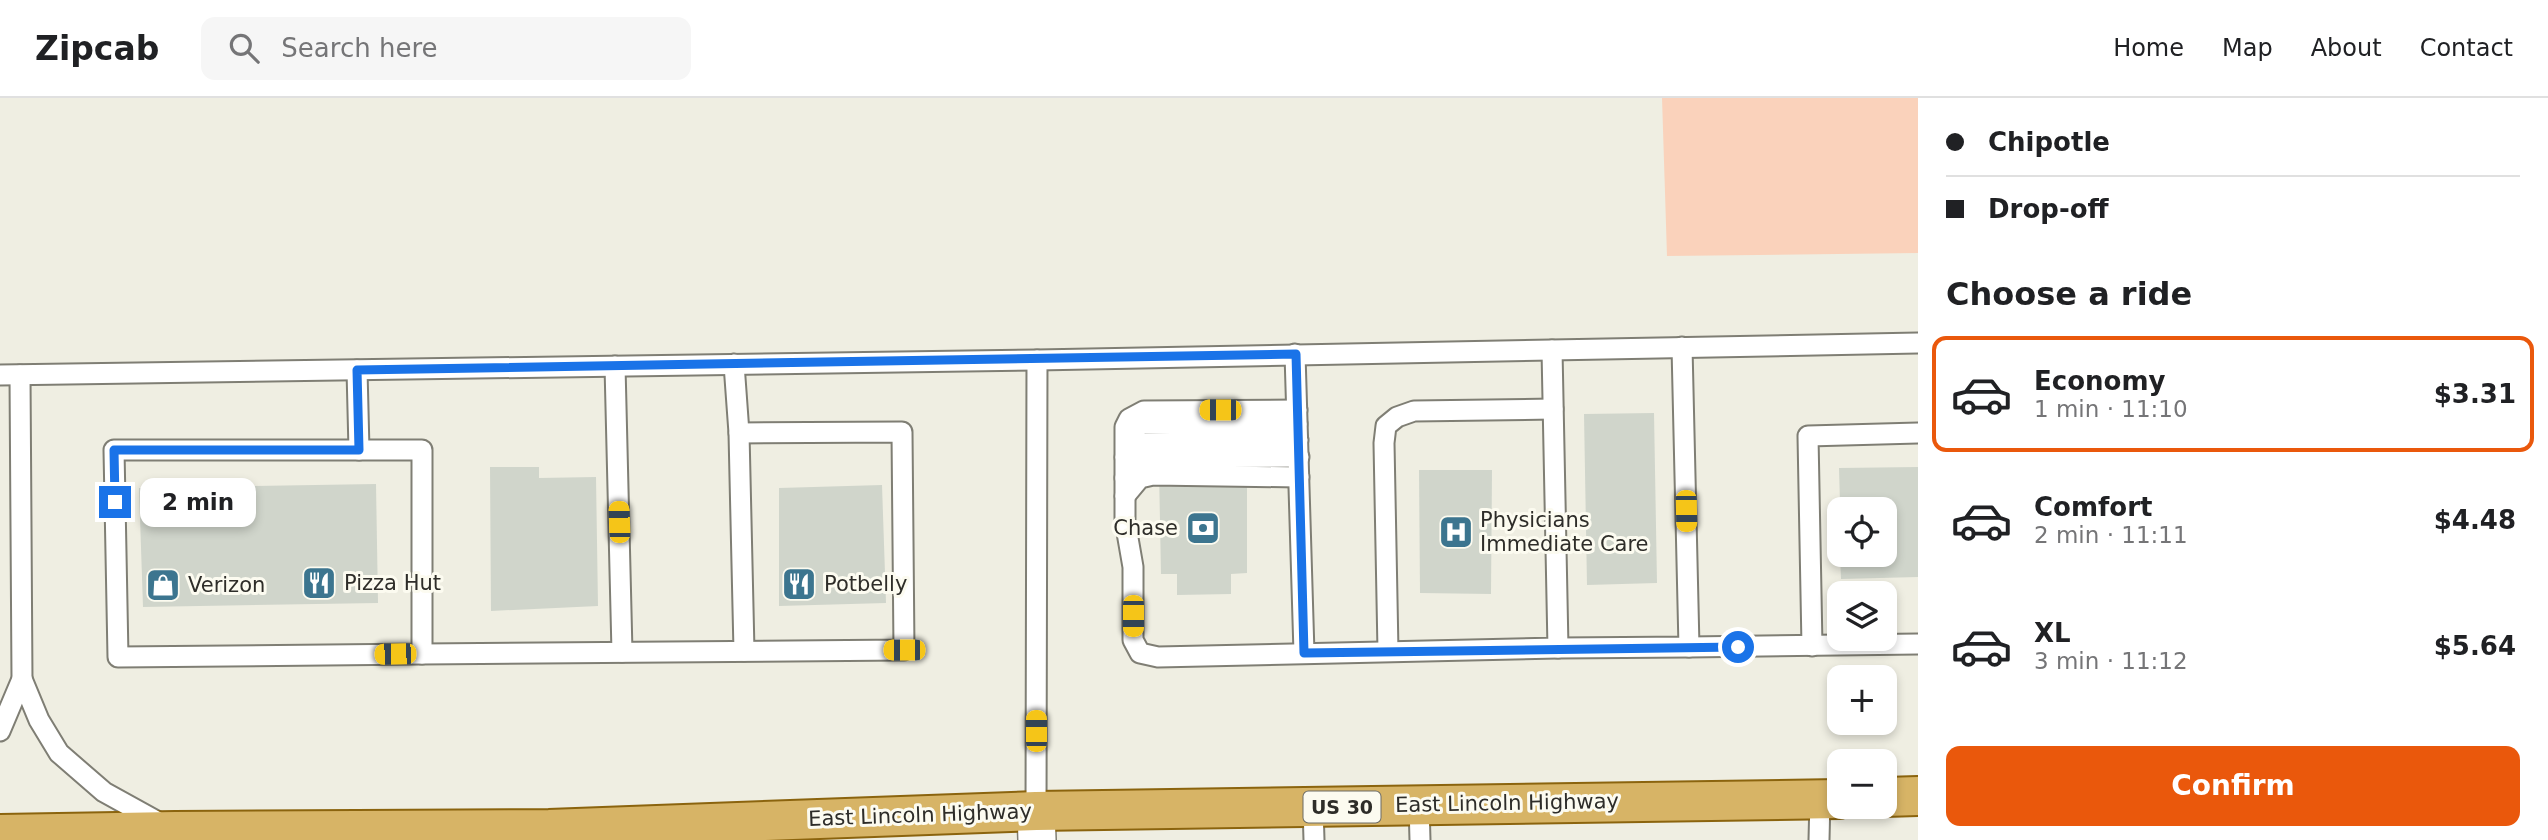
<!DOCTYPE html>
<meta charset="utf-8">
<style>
:root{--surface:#fff;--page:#f6f6f6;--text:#202124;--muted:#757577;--line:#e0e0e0;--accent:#ea580c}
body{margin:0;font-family:"DejaVu Sans",sans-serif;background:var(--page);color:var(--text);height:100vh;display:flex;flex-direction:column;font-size:26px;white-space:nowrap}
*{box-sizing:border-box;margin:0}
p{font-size:23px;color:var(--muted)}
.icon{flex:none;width:38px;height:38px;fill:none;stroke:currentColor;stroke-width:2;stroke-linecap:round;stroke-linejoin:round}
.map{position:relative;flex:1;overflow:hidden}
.details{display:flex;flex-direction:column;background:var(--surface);width:630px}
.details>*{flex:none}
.banner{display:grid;align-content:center;height:154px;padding:0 28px;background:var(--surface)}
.buttons{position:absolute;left:1827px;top:399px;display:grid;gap:14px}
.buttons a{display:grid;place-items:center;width:70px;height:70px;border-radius:14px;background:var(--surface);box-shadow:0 4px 10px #0003;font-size:35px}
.end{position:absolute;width:32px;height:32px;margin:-16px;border:9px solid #1a73e8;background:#fff;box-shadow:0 0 0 4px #fff}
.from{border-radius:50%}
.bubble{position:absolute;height:49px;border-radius:14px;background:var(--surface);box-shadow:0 4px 10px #0003;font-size:23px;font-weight:700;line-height:49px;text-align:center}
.car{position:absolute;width:21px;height:42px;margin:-21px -10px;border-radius:9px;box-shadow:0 0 5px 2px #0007;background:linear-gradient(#f5c518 24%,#345 0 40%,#f5c518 0 76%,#345 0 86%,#f5c518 0)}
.banner b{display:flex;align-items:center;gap:24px;height:66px;font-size:26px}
.banner b+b{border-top:2px solid var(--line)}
.banner i{width:18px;height:18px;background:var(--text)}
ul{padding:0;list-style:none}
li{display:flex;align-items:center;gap:21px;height:116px;margin:0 14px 10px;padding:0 14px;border:4px solid transparent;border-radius:14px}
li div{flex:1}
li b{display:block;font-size:26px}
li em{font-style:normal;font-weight:700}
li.on{border-color:var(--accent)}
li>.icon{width:63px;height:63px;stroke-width:1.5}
h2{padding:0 28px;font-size:32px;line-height:84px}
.primary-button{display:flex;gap:14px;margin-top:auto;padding:14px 28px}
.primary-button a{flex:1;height:80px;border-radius:14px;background:var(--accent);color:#fff;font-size:28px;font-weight:700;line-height:80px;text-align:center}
header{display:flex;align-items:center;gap:42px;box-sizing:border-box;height:98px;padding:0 35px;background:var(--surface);border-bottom:2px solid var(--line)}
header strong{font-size:33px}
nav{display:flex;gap:38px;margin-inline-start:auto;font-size:24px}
.search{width:490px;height:63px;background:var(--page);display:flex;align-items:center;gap:18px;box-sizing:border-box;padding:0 24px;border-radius:14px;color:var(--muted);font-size:26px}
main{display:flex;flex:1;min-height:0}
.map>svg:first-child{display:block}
</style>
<header>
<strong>Zipcab</strong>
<div class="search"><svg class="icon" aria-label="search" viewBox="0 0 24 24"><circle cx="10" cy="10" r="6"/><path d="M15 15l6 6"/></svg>Search here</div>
<nav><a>Home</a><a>Map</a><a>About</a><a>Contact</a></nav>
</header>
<main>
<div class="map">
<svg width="1918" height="742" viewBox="0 0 1918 742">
<rect width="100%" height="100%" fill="#efeee2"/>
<polygon fill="#fad2bb" points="1662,0 1918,0 1918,155 1667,158"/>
<g fill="#d0d5cb">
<polygon points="1654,315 1657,485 1587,487 1584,316"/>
<polygon points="1158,319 1247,385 1247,475 1231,476 1231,496 1177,497 1177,476 1161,476"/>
<polygon points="490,369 539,369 539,380 596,379 598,508 491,513"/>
<polygon points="1918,369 1918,479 1841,481 1840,457 1885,457 1885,411 1839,411 1839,423 1830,423 1829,406 1840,405 1839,370"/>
<polygon points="1419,372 1492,372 1491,496 1420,495"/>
<polygon points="376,386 378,505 143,509 139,390"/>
<polygon points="882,387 886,505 779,508 779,390"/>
</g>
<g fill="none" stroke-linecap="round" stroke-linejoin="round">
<g stroke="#7f7e74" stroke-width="23">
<g id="lane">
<polyline points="1295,256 1304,555"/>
<polyline points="734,266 739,335 744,553"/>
<polyline points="615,268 622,554"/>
<polyline points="357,272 359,352"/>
<polyline points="0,277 1037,262 1918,245"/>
<polyline points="1297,312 1144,313 1129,321 1125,329 1125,423 1133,469 1133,542 1140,555 1158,559 1558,550 1552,252"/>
<polyline points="1129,339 1133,332 1142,326 1297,326"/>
<polygon points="114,352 422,352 422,556 118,559"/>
<polyline points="1125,359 1136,347 1146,345 1298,342"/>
<polyline points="1125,380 1130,367 1145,360 1299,359"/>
<polyline points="1125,398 1140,380 1153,377 1299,379"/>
<polyline points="1812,548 1808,338 1918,335"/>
<polyline points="1689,549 1918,546"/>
<polyline points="1558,550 1689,549 1682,249"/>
<polyline points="1388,553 1384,345 1386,328 1397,319 1414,313 1553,311"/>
<polyline points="422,556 904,552 902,334 739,335"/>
<polyline points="22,581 39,622 59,655 104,694 162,726"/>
<polyline points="0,633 22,581 20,277"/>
<polyline points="1419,707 1420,742"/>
<polyline points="1313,709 1314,742"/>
<polyline points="1036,713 1037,262"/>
<polyline points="1819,742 1820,701"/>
</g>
</g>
<g stroke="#7f7e74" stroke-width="40">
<polyline id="street" points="1036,713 1037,742"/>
</g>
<g stroke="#8b640e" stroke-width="42">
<g id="primary">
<polyline points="1885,699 1918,698"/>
<polyline points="0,736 175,733 549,731 1036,713 1839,701"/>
</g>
</g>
<use href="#lane" stroke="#fff" stroke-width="19"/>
<use href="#street" stroke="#fff" stroke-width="37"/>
<use href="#primary" stroke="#d7b466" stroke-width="38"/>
</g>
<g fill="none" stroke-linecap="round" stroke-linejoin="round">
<polyline stroke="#1a73e8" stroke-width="9" points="115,404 114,352 359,352 357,272 1296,256 1304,555 1738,549"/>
</g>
<defs>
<g id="bank-square" transform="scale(1.75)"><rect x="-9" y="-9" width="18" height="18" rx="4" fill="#3c758f" stroke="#fcfbf0"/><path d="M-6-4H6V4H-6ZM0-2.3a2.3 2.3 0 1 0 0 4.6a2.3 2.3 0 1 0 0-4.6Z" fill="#fff"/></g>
<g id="hospital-square" transform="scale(1.75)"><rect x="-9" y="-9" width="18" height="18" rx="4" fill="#3c758f" stroke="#fcfbf0"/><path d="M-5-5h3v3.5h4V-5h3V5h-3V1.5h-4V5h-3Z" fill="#fff"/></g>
<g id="restaurant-square" transform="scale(1.75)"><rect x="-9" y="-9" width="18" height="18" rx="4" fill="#3c758f" stroke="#fcfbf0"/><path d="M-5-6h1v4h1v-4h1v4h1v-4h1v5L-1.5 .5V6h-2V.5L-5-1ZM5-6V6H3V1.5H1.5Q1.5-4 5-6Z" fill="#fff"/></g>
<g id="shop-square" transform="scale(1.75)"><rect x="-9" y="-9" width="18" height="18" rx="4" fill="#3c758f" stroke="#fcfbf0"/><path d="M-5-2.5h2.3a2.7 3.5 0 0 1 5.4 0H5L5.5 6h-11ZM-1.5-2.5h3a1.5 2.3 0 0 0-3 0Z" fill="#fff"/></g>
</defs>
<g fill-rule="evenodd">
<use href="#bank-square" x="1203" y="430"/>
<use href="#hospital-square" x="1456" y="434"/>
<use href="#restaurant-square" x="319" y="485"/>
<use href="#restaurant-square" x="799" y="486"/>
<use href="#shop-square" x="163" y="487"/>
</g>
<g text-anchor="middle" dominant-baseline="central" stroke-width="6" stroke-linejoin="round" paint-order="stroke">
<rect fill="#fcfbf0" stroke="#6c6b65" stroke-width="2" x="1303.5" y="693.5" width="77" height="31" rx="5"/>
<g font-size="19" font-weight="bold" fill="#2e2d29">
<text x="1342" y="709">US 30</text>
</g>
<g font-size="21" fill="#2e2d29" stroke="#fcfbf0" text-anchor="start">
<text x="1480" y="422">Physicians<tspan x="1480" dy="24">Immediate Care</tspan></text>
<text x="1178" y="430" text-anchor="end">Chase</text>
<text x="344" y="485">Pizza Hut</text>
<text x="824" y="486">Potbelly</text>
<text x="188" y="487">Verizon</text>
</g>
<g font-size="21" fill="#2e2d29" stroke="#fcfbf0">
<text transform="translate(1507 705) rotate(-1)">East Lincoln Highway</text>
<text transform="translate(920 717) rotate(-2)">East Lincoln Highway</text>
</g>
</g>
</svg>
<div class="buttons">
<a><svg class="icon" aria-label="locate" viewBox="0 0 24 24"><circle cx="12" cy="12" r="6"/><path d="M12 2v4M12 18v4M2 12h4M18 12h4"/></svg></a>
<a><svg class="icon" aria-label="layers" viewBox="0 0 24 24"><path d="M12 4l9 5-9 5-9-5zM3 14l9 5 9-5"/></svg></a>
<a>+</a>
<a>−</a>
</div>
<i class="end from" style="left:1738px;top:549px"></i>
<i class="end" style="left:115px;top:404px"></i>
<div class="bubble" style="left:140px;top:380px;width:116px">2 min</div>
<i class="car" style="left:1220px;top:312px;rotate:270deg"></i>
<i class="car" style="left:1686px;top:413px;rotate:179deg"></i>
<i class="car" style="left:619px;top:424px;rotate:358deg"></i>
<i class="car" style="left:1133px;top:518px;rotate:180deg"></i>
<i class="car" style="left:904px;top:552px;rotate:270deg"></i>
<i class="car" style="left:395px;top:556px;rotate:269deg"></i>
<i class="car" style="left:1036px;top:633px;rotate:0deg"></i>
</div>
<section class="details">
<div class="banner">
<b><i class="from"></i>Chipotle</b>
<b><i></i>Drop-off</b>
</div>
<h2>Choose a ride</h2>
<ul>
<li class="on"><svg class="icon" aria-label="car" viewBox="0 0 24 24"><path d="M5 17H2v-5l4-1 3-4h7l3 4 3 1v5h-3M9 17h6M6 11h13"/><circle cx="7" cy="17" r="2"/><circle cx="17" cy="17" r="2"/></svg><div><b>Economy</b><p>1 min · 11:10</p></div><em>$3.31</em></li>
<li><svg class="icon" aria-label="car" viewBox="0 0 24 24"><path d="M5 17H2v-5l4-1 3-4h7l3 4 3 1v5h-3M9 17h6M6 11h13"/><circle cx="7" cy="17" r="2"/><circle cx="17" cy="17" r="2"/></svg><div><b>Comfort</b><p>2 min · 11:11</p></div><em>$4.48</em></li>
<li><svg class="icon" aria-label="car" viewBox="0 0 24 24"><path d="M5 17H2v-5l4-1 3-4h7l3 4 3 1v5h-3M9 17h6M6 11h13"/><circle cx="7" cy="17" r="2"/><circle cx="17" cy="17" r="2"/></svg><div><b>XL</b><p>3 min · 11:12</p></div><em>$5.64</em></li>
</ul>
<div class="primary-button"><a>Confirm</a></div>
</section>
</main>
